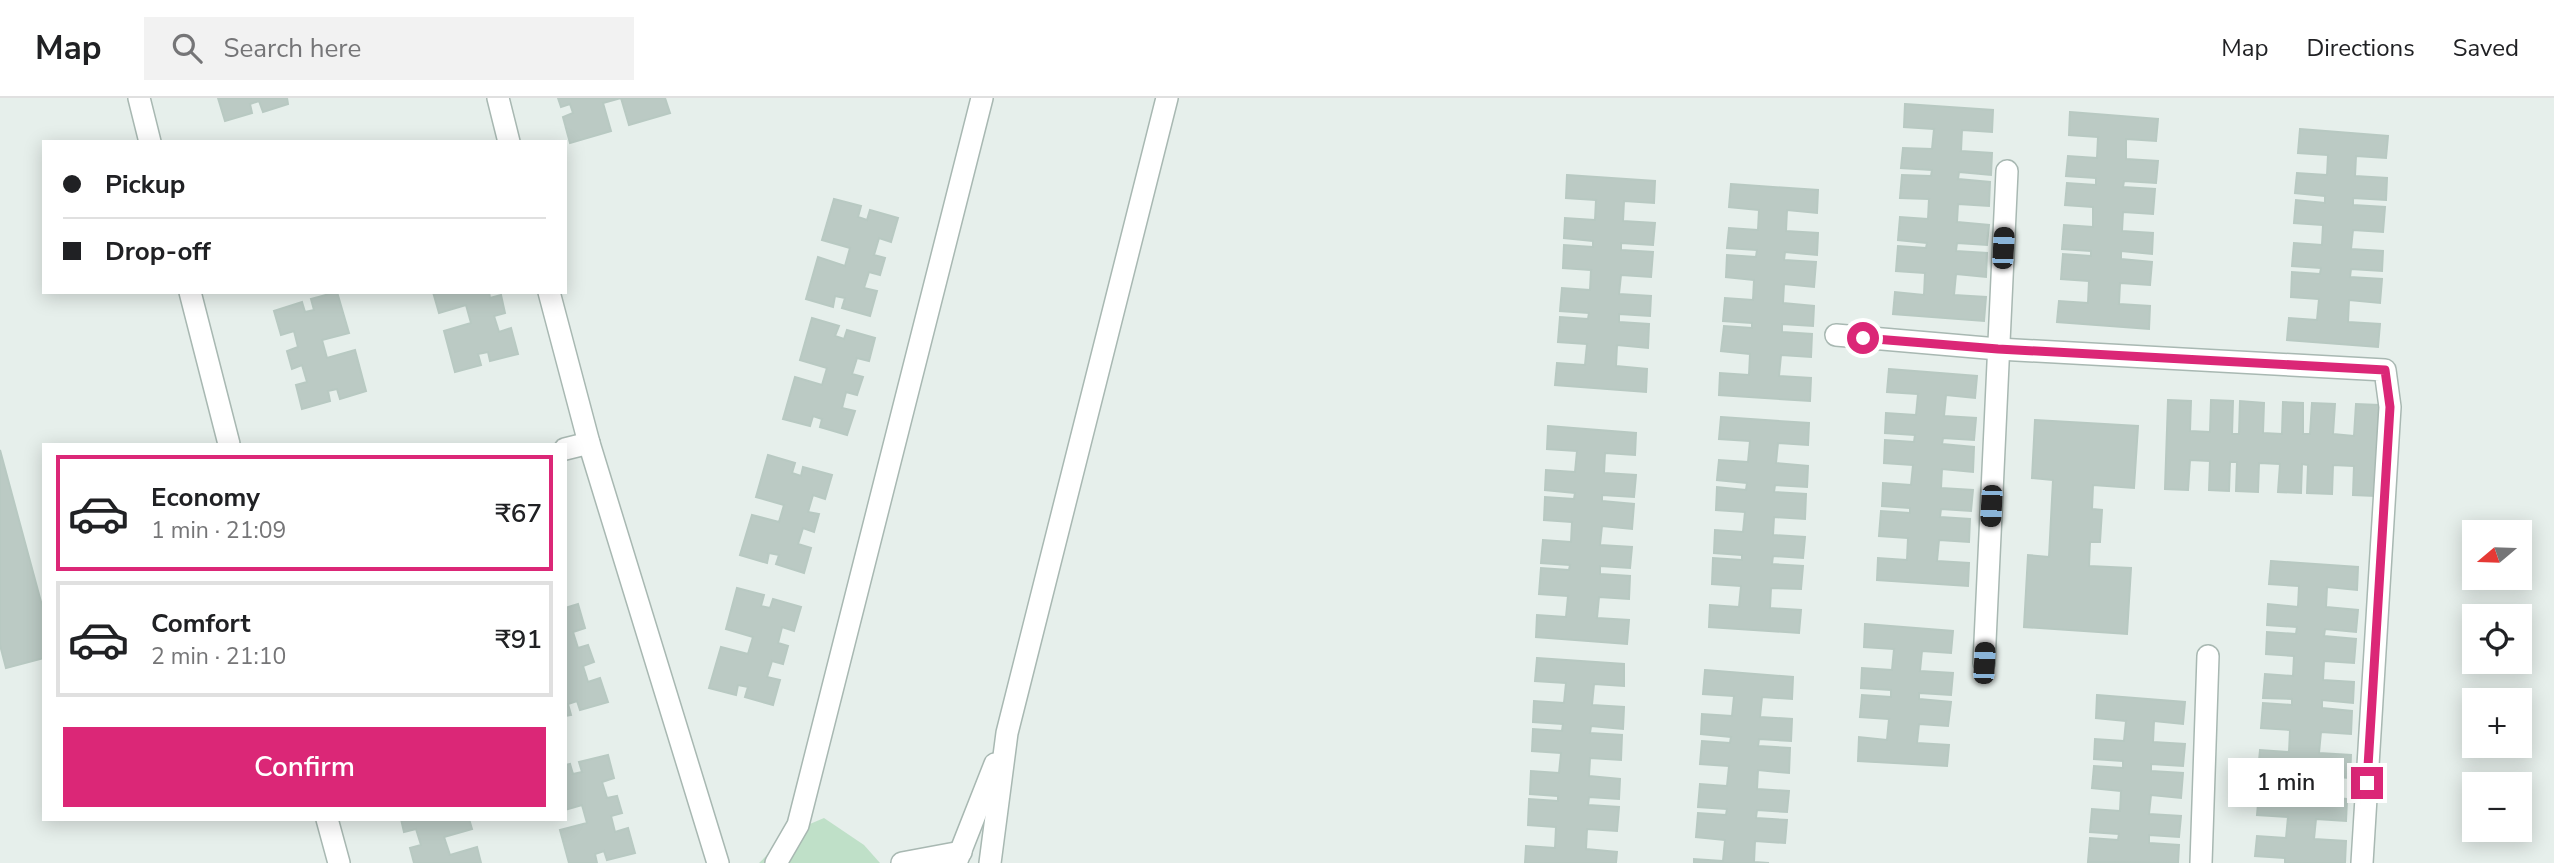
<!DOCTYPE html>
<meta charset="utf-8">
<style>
:root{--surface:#fff;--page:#f2f2f2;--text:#202124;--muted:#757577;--line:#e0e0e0;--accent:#db2777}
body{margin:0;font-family:"Nunito Sans",sans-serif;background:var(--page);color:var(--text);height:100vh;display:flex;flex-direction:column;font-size:26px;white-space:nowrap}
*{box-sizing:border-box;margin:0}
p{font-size:23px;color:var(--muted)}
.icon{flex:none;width:38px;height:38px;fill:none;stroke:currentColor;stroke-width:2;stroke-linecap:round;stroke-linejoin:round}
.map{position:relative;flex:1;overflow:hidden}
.details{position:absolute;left:42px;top:345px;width:525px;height:378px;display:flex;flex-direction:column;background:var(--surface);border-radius:0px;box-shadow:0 4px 18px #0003}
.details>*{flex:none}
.guide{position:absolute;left:42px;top:42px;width:525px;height:154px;border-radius:0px;box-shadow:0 4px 18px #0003;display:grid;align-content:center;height:154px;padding:0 21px;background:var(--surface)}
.needle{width:46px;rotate:251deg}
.tools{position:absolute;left:2462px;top:422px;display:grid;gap:14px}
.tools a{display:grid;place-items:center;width:70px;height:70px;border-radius:0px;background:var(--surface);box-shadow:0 4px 18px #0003;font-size:35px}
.end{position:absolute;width:32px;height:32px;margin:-16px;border:9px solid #db2777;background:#fff;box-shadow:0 0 0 4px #fff}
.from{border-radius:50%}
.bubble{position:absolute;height:49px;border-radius:0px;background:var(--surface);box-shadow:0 4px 18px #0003;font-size:23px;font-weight:600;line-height:49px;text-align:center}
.car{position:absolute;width:21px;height:42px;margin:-21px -10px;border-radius:9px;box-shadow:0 0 5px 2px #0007;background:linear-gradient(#222 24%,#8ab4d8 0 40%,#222 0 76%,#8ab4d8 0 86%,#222 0)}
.guide b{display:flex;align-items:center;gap:24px;height:66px;font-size:26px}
.guide b+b{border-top:2px solid var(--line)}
.guide i{width:18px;height:18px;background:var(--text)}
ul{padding:12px 0 0;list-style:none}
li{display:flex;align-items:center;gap:21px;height:116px;margin:0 14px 10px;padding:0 7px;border:4px solid var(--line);border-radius:0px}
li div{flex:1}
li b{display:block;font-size:26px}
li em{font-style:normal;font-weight:600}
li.current{border-color:var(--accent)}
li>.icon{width:63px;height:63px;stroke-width:1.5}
.primary-button{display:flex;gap:14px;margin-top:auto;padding:14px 21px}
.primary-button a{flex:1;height:80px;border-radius:0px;background:var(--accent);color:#fff;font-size:28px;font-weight:600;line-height:80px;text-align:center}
header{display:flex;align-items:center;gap:42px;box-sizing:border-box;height:98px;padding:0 35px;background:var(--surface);border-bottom:2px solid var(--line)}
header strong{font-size:33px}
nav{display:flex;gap:38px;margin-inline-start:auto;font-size:24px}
.search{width:490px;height:63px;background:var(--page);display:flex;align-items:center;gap:18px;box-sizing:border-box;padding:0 24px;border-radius:0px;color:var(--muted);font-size:26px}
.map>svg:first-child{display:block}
</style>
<header>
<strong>Map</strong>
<div class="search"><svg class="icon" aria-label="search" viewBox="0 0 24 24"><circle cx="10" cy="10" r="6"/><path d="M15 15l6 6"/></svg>Search here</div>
<nav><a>Map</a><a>Directions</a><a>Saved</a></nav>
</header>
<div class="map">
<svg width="2554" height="765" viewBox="0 0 2554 765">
<rect width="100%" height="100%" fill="#e6efeb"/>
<polygon fill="#bfe0c8" points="824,720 864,747 880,765 759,765 791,734"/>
<g fill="#bbcac4" stroke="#b8c9c2" stroke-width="2">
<polygon points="218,0 287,0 288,6 263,14 259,3 250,6 252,15 225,23"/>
<polygon points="558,0 665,0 670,15 629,27 621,0 603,5 611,33 570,45 563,19 573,15 570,6 561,9"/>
<polygon points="1905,6 1993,12 1992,34 1962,32 1961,53 1992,55 1991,77 1959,74 1958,81 1990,84 1989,108 1958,106 1957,124 1989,127 1987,147 1957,145 1956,153 1987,155 1986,179 1956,176 1954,197 1986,199 1984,223 1893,216 1895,194 1924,197 1925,175 1896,173 1898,148 1926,150 1927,145 1898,142 1900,119 1928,121 1929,101 1900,100 1902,77 1931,78 1932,72 1901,70 1903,50 1932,51 1934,31 1904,29"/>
<polygon points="2070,14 2158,21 2156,43 2126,41 2126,61 2158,63 2156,85 2124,83 2123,89 2155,91 2153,116 2123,114 2122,133 2153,135 2152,156 2121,153 2121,161 2152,164 2150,187 2120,185 2119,206 2150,208 2149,231 2057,224 2059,203 2088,205 2089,183 2061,181 2063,156 2091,158 2091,153 2062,151 2064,127 2093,129 2093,109 2065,107 2067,85 2096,87 2096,80 2066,78 2068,58 2097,60 2098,39 2069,37"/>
<polygon points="2300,31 2388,38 2386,60 2356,58 2355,78 2387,80 2386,102 2353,100 2353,107 2385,109 2383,134 2353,132 2351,151 2383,153 2382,173 2351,171 2350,179 2382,181 2380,205 2349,202 2348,224 2380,226 2378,249 2287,242 2289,220 2317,222 2319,201 2291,199 2292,174 2320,176 2321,170 2292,168 2294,145 2322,147 2323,127 2294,125 2296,102 2325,105 2325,98 2295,95 2297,75 2327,77 2328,57 2298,55"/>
<polygon points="1567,77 1655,83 1654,105 1624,103 1623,123 1655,125 1653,147 1621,145 1621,152 1653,154 1651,179 1621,177 1619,196 1651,198 1650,218 1619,216 1619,224 1649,226 1648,250 1617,247 1616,268 1647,271 1646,294 1555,287 1557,265 1585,267 1587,246 1558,244 1560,219 1588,221 1589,215 1560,213 1562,190 1590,192 1591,172 1563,170 1564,147 1593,149 1593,143 1564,140 1565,120 1595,122 1596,102 1566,100"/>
<polygon points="1731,86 1818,92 1817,115 1787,112 1786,133 1818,135 1817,157 1785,154 1784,162 1816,164 1814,189 1784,186 1783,205 1814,208 1813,228 1782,226 1782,234 1812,236 1811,259 1781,257 1779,278 1811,280 1810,303 1719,297 1720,275 1749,277 1750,256 1721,253 1724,228 1752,230 1752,225 1723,223 1725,200 1753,202 1754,182 1726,179 1727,157 1756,159 1757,152 1727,150 1729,130 1758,132 1759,112 1729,109"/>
<polygon points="834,101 861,108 858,119 867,122 870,112 898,120 891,144 879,140 874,157 885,160 880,177 869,174 864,190 877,193 870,218 842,210 845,200 835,198 833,209 806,201 818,159 845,168 850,150 822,142"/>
<polygon points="337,194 349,235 322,242 327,260 355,252 366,293 340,301 337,291 328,293 330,303 302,311 296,287 307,284 302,267 292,271 287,253 298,249 294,233 281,237 274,213 302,204 305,214 314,212 311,201"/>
<polygon points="433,194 489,194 490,200 501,197 505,215 494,218 499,234 511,230 518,256 490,263 488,254 478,256 481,267 455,274 444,233 471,225 466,207 439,215"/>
<polygon points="812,220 839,228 835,238 844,241 847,232 875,240 869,263 857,260 852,276 863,279 857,297 846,294 842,310 855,313 847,337 820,329 822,321 813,318 810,328 783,321 795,279 822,287 827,270 800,262"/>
<polygon points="1889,271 1977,278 1975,300 1946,297 1944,318 1976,320 1974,342 1943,340 1942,346 1974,349 1973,374 1942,371 1941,390 1973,392 1971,413 1941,411 1940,419 1970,421 1969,444 1939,442 1937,463 1969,465 1968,488 1877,482 1878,460 1907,462 1908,440 1879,438 1881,413 1910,415 1910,410 1882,408 1883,385 1911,387 1913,367 1884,365 1885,342 1914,344 1915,337 1885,335 1886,315 1916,317 1918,296 1887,294"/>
<polygon points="2168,302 2191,303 2190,333 2210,334 2211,302 2233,303 2232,336 2239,336 2240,303 2264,305 2263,335 2282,336 2283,304 2303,305 2303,336 2310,336 2312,305 2335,306 2333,336 2354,338 2356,306 2379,307 2375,398 2353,397 2354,368 2333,367 2332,396 2307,395 2308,367 2302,366 2301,395 2278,394 2280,366 2259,365 2258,394 2236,393 2237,364 2230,364 2229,393 2209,392 2210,363 2190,362 2188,392 2165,391"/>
<polygon points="1721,319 1809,325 1808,347 1778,345 1776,365 1808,368 1807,389 1775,387 1774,394 1806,396 1805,421 1774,419 1773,437 1805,439 1803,460 1773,458 1772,466 1803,468 1801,491 1771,490 1770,510 1801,512 1799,535 1709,529 1710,507 1739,509 1741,488 1712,486 1713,460 1742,462 1742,457 1714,455 1715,432 1743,434 1745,414 1716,412 1717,389 1746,392 1747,385 1717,382 1719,362 1748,364 1750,343 1719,341"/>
<polygon points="2035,322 2138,328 2134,390 2093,387 2092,411 2102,412 2100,444 2090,444 2089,468 2131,470 2127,536 2024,529 2028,457 2049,459 2053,382 2032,380"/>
<polygon points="1548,328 1636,335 1635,357 1605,355 1604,375 1636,377 1634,399 1602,397 1602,403 1634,406 1632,431 1602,428 1600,447 1632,449 1630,470 1600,468 1600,476 1630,478 1629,501 1599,499 1597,520 1629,522 1627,546 1536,539 1537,517 1566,519 1568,498 1539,496 1541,470 1569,472 1570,467 1541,465 1543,442 1571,444 1572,424 1544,422 1545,399 1574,401 1575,395 1545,392 1546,372 1575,374 1577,353 1547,351"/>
<polygon points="0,352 44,515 44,560 6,570 0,547"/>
<polygon points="768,357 795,365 792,375 801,378 803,369 832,377 825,401 813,397 808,414 819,416 814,434 803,430 798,446 811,450 804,475 776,466 779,457 769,455 767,465 740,457 752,417 779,424 784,407 756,399"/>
<polygon points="2271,463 2358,469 2357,492 2327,489 2326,509 2358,512 2356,534 2325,531 2324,538 2356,541 2354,565 2324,563 2323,582 2354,584 2353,605 2322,602 2322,610 2352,613 2351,636 2321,634 2319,655 2351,657 2350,680 2258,674 2260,652 2289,654 2290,632 2261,630 2263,605 2292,607 2292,601 2263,600 2265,576 2293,578 2294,558 2266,556 2267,534 2296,536 2297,529 2267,527 2268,506 2298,509 2299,488 2269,486"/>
<polygon points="737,490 764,497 761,508 770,510 773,501 801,509 794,533 782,529 778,545 788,548 783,566 772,563 767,579 780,582 773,607 745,599 748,589 738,587 736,597 709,590 721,549 748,556 753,539 726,531"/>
<polygon points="578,506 585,530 573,534 578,550 588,547 594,564 583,568 588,584 600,580 608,604 580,612 577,603 568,606 571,617 565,618 565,510"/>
<polygon points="1865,526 1953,533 1951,555 1922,553 1920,573 1953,575 1951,597 1919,595 1919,601 1951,604 1948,628 1919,626 1917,645 1949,647 1947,668 1858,663 1859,639 1887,642 1889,621 1860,619 1862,597 1891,599 1891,592 1861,590 1862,570 1892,572 1894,551 1864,549"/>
<polygon points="1537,560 1624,566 1624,588 1594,586 1592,607 1624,609 1623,631 1591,628 1590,635 1622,637 1621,662 1590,660 1589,678 1620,681 1619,701 1589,699 1588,707 1619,709 1617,733 1587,731 1586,751 1617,754 1616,765 1525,765 1526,748 1555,750 1556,729 1528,727 1529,701 1558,703 1558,698 1530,696 1531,673 1559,675 1561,655 1532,653 1533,631 1562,633 1563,626 1533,624 1534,603 1564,605 1566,585 1535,583"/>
<polygon points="1705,572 1793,579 1792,601 1762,599 1760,619 1792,621 1791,643 1759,641 1758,648 1790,650 1789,675 1758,672 1757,691 1789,693 1787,714 1757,712 1756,720 1787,722 1785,745 1755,743 1754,764 1769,765 1694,765 1694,761 1723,763 1725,742 1696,739 1698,715 1726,717 1727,711 1698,709 1700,686 1727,688 1729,668 1700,666 1702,643 1730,645 1731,639 1701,636 1702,616 1732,618 1734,598 1703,596"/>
<polygon points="2097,597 2185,604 2183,626 2154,623 2153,644 2185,646 2183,668 2151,666 2151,673 2183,675 2181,700 2151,697 2149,716 2181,718 2179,739 2149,737 2149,745 2179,747 2178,765 2088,764 2090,740 2118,742 2119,736 2090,734 2092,711 2120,713 2121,693 2092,690 2094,668 2123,670 2123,663 2094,661 2095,641 2124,643 2126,623 2096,620"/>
<polygon points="608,657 614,680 602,684 607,700 617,698 622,715 611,718 615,734 628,730 635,755 607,762 604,753 595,756 597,765 569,765 560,732 587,725 582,707 565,712 565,667 570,666 573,676 582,674 579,664"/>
<polygon points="2259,695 2347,701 2346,723 2316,721 2314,741 2346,743 2345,765 2285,765 2285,760 2255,758 2257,738 2286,740 2288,719 2257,717"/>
<polygon points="401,721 469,721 472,731 444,739 450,757 477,749 481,765 414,765 410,750 421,747 416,731 404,734"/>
</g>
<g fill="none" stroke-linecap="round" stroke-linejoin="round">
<g stroke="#a8b8b2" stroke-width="24">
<g id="minor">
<polyline points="139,0 150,44"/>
<polyline points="498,0 509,44"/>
<polyline points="190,194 229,346"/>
<polyline points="549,194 589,345 718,765"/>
<polyline points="1836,237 1998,251 2385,272 2390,309 2362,765"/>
<polyline points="565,351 589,345"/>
<polyline points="1984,565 2007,73"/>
<polyline points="327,721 339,765"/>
<polyline points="776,765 798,727 982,0"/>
<polyline points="902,765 961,754"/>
<polyline points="2201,765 2208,558"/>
</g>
</g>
<g stroke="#a8b8b2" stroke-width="24">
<g id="tertiary">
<polyline points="956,765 995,666"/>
<polyline points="990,765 1007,635 1167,0"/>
</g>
</g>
<use href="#minor" stroke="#fff" stroke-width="21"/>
<use href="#tertiary" stroke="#fff" stroke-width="21"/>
</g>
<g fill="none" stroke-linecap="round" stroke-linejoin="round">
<polyline stroke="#db2777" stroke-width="9" points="1863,240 1998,251 2385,272 2390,309 2367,685"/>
</g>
</svg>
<div class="tools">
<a><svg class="needle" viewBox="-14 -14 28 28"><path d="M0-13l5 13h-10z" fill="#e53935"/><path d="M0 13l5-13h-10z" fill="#757577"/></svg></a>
<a><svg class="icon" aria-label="locate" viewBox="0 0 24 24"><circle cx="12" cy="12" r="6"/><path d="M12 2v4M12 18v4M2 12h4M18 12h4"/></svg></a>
<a>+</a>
<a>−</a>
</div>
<i class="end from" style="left:1863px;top:240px"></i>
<i class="end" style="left:2367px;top:685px"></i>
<div class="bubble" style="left:2228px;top:660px;width:116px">1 min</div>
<i class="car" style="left:2003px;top:150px;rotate:3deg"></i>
<i class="car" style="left:1991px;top:408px;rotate:183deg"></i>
<i class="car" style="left:1984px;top:565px;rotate:3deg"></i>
<div class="guide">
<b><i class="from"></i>Pickup</b>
<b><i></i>Drop-off</b>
</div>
<section class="details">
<ul>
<li class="current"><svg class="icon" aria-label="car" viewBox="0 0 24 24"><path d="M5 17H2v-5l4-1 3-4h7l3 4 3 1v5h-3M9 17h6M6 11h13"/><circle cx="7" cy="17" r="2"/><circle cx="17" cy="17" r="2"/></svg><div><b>Economy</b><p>1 min · 21:09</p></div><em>₹67</em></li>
<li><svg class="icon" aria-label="car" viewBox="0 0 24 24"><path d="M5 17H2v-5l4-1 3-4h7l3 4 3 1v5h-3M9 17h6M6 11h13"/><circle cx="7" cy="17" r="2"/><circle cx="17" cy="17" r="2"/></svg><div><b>Comfort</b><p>2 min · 21:10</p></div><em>₹91</em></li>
</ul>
<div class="primary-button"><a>Confirm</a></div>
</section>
</div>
